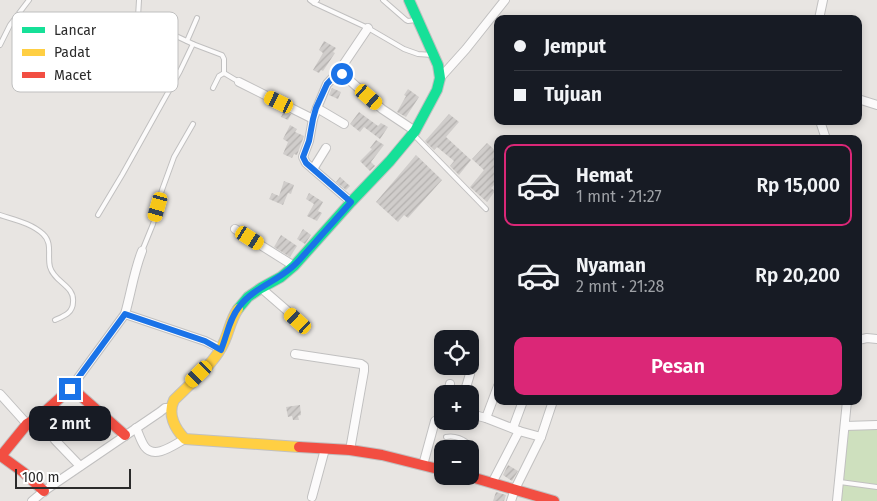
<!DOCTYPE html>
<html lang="id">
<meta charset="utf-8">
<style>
:root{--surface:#171b24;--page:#242831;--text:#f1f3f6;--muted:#9ea1a6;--line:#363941;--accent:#db2777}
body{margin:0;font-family:"Fira Sans",sans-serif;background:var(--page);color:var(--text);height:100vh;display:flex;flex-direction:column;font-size:19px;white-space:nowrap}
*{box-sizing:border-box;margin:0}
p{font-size:16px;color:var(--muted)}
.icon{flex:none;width:28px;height:28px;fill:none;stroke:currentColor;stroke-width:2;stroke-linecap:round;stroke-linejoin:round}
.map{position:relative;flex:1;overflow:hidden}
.drawer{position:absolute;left:494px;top:135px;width:368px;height:270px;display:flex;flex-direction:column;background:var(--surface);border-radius:10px;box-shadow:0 2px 8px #0003}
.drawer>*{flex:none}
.hud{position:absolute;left:494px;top:15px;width:368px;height:110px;border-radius:10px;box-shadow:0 2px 8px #0003;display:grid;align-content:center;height:110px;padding:0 20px;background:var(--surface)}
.controls{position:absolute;left:434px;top:330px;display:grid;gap:10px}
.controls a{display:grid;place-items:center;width:45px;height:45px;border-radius:10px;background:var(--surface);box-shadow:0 2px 8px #0003;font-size:25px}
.scale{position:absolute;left:15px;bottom:12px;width:116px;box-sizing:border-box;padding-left:5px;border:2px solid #2b2b2b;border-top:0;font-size:14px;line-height:18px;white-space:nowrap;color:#2b2b2b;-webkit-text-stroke:4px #fff;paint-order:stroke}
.end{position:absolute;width:22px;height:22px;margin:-11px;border:6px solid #1a73e8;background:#fff;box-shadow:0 0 0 2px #fff}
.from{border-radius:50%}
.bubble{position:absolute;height:35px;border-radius:10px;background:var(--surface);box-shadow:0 2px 8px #0003;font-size:16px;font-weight:600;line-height:35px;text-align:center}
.car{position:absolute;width:15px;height:30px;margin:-15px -8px;border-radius:6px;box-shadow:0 0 4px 1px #0007;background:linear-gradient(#f5c518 24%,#345 0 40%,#f5c518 0 76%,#345 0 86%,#f5c518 0)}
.hud b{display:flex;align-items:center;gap:18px;height:48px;font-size:19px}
.hud b+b{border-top:1px solid var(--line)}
.hud i{width:12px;height:12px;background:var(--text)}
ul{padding:9px 0 0;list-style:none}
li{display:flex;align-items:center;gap:15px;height:82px;margin:0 10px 8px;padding:0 10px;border:2px solid transparent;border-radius:10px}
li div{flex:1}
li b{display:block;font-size:19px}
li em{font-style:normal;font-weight:600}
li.selected{border-color:var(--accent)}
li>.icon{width:45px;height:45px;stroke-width:1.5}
.cta{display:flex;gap:10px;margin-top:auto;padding:10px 20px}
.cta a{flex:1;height:58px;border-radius:10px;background:var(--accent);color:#fff;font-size:20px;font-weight:600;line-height:58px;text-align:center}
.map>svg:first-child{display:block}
</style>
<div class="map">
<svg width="877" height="501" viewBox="0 0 877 501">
<defs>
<pattern id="building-hatch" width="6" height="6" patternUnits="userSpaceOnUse" patternTransform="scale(1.25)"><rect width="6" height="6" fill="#d0cdcb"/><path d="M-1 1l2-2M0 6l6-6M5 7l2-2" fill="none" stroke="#b3b0ae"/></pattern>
</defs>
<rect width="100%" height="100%" fill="#e8e5e2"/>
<polygon fill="#cee0be" points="849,429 877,429 877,501 840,501"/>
<g fill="url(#building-hatch)">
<polygon points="324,41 336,48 333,52 335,53 323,71 321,70 319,73 313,70 323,53 319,50"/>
<polygon points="332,88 341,92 338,99 329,95"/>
<polygon points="408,89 419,97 406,117 397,112 406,96 404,95"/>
<polygon points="284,111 291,114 288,120 281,117"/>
<polygon points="359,112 378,126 381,123 388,127 380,139 364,127 360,132 350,124"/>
<polygon points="449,114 459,122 446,137 471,160 459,175 450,166 454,161 437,147 434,150 425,141"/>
<polygon points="290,125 297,129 295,132 304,136 297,155 294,154 292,158 283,154 288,142 283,139"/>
<polygon points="376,140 384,145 371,162 375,166 370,171 360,161 372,149 370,148"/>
<polygon points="487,143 498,153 498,181 491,188 495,191 487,202 470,187 484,170 472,159"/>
<polygon points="416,155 442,180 408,218 404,215 398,222 376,202"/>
<polygon points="340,177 350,186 346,190 336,182"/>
<polygon points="284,181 294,185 291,194 288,193 283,205 269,199 272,193 279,196"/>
<polygon points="309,193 323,202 318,211 322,213 317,221 307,216 314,204 306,199"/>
<polygon points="303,229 311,235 305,244 297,239"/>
<polygon points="281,235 297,246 290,257 274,247"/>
<polygon points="300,405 301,415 298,416 299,420 293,420 292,416 288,417 286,407"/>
<polygon points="508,465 518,471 512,481 503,475"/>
<polygon points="496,492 506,495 504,501 493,501"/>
</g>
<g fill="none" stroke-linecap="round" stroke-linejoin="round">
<g stroke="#c1c0c0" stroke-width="6">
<g id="lane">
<polyline points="139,0 138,17 140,19 193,44 222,55 224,59 224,73 239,82"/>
<polyline points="310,0 314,3 317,0"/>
<polyline points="383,0 406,20 408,21 416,20"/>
<polyline points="314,3 368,28 404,49 418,54 432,55"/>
<polyline points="187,41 197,18"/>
<polyline points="0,45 10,25 29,0"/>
<polyline points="213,88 219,76 224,73"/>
<polyline points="414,135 486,209"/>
<path d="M 0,215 C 15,220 31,223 43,234 C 53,243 47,256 50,267 C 54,282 75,286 73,302 C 73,313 64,316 55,320"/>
<polyline points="98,215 122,175 180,71 193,44"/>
<polyline points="142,251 153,224 162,190 174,157 193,124"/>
<path d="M 446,437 C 454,435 465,439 470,446 L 469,449"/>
<polyline points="840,482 877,487"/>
</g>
</g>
<g stroke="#c1c0c0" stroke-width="10">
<g id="street">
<polyline points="819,19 823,0"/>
<polyline points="339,71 382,109 415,131"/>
<polyline points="440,78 466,49 505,0"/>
<polyline points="239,82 313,119"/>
<polyline points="858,99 877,105"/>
<polyline points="317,108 344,124"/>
<polyline points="820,121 826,139"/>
<polyline points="313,169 326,148"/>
<polyline points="351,202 306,163 303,157 309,141 313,119 317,108 327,84 339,71 368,28"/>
<polyline points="235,229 294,266"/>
<polyline points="261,288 299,321"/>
<polyline points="125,314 205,341 221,349"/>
<polyline points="858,340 867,338 877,339"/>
<polyline points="295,354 361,364 364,366 364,371 350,450"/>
<path d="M 70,389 L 125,314 C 131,293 134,271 142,251"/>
<polyline points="0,394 27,424"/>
<polyline points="448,394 450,384"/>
<polyline points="464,394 470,374"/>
<polyline points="470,414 486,418 519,431 492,483"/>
<polyline points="40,416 55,440 80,466"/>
<polyline points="486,418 498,386"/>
<polyline points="845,426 877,425"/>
<path d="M 136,428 C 139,434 141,442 145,447 C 155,460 175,444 185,439"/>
<polyline points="513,428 523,401"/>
<polyline points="519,431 541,437"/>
<polyline points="423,465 435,421"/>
<polyline points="312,497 325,449"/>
<polyline points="32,501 44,491 160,412 165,408 171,408"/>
<polyline points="511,501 515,489 541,437 553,401"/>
<polyline points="837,501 847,401"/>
</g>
</g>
<g stroke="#c1c0c0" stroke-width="12">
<polyline id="fast" points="238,309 248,297 261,288 281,277 294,266 351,202 390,161 415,131 437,90 440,78 438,65 409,0"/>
</g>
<g stroke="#c1c0c0" stroke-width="12">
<path id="slow" d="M 238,309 C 229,322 229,335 221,348 C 212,365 188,386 174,400 C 167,414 175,429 185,439 L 299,447"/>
</g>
<g stroke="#c1c0c0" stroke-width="12">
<g id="jam">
<polyline points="299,447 350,450 382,455 442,470"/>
<polyline points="468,476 554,501"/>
<polyline points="44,491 23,472 1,456 27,424 40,416 70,389 73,389 125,435"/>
</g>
</g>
<use href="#lane" stroke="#fcfbfb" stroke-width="4"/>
<use href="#street" stroke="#fcfbfb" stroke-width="8"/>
<use href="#fast" stroke="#16e098" stroke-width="10"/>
<use href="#slow" stroke="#ffcf43" stroke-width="10"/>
<use href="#jam" stroke="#f24e42" stroke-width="10"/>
</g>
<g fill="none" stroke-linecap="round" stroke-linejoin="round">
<path stroke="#1a73e8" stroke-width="6" d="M 70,389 L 125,314 L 205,341 L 221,350 C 227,336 229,319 239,307 C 252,289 275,282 291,268 C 299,262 305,253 312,246 C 325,231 338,217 351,202 L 306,163 L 303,157 L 309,141 L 313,119 L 316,108 L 327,84 L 339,71 L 342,74"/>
</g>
<rect x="12" y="12" width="166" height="80" rx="8" fill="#fff" stroke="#bfbfbf" stroke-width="1"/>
<rect x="22" y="27" width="23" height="6" fill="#16e098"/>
<rect x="22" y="49" width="23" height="7" fill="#ffcf43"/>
<rect x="22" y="72" width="23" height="6" fill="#f24e42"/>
<g font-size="14" fill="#2b2b2b">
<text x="54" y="35">Lancar</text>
<text x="54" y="57">Padat</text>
<text x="54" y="80">Macet</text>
</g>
</svg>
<div class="controls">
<a><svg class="icon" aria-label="locate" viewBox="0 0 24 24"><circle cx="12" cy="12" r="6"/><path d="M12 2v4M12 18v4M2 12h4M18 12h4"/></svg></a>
<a>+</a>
<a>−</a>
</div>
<div class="scale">100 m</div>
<i class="end from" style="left:342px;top:74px"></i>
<i class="end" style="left:70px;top:389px"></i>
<div class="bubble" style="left:29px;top:406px;width:82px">2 mnt</div>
<i class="car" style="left:369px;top:97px;rotate:131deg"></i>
<i class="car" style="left:279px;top:102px;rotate:296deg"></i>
<i class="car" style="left:158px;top:207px;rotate:196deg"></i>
<i class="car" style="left:250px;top:238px;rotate:122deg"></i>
<i class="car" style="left:298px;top:321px;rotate:312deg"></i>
<i class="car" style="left:199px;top:374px;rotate:225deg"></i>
<div class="hud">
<b><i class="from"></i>Jemput</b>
<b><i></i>Tujuan</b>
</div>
<section class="drawer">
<ul>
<li class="selected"><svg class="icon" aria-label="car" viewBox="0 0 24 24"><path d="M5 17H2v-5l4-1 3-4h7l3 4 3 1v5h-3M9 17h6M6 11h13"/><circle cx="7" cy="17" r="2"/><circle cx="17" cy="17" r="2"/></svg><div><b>Hemat</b><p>1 mnt · 21:27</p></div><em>Rp 15,000</em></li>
<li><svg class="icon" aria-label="car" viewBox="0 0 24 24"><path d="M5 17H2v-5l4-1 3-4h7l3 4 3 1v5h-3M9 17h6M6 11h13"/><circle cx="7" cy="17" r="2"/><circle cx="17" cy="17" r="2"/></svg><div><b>Nyaman</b><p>2 mnt · 21:28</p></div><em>Rp 20,200</em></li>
</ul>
<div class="cta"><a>Pesan</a></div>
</section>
</div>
